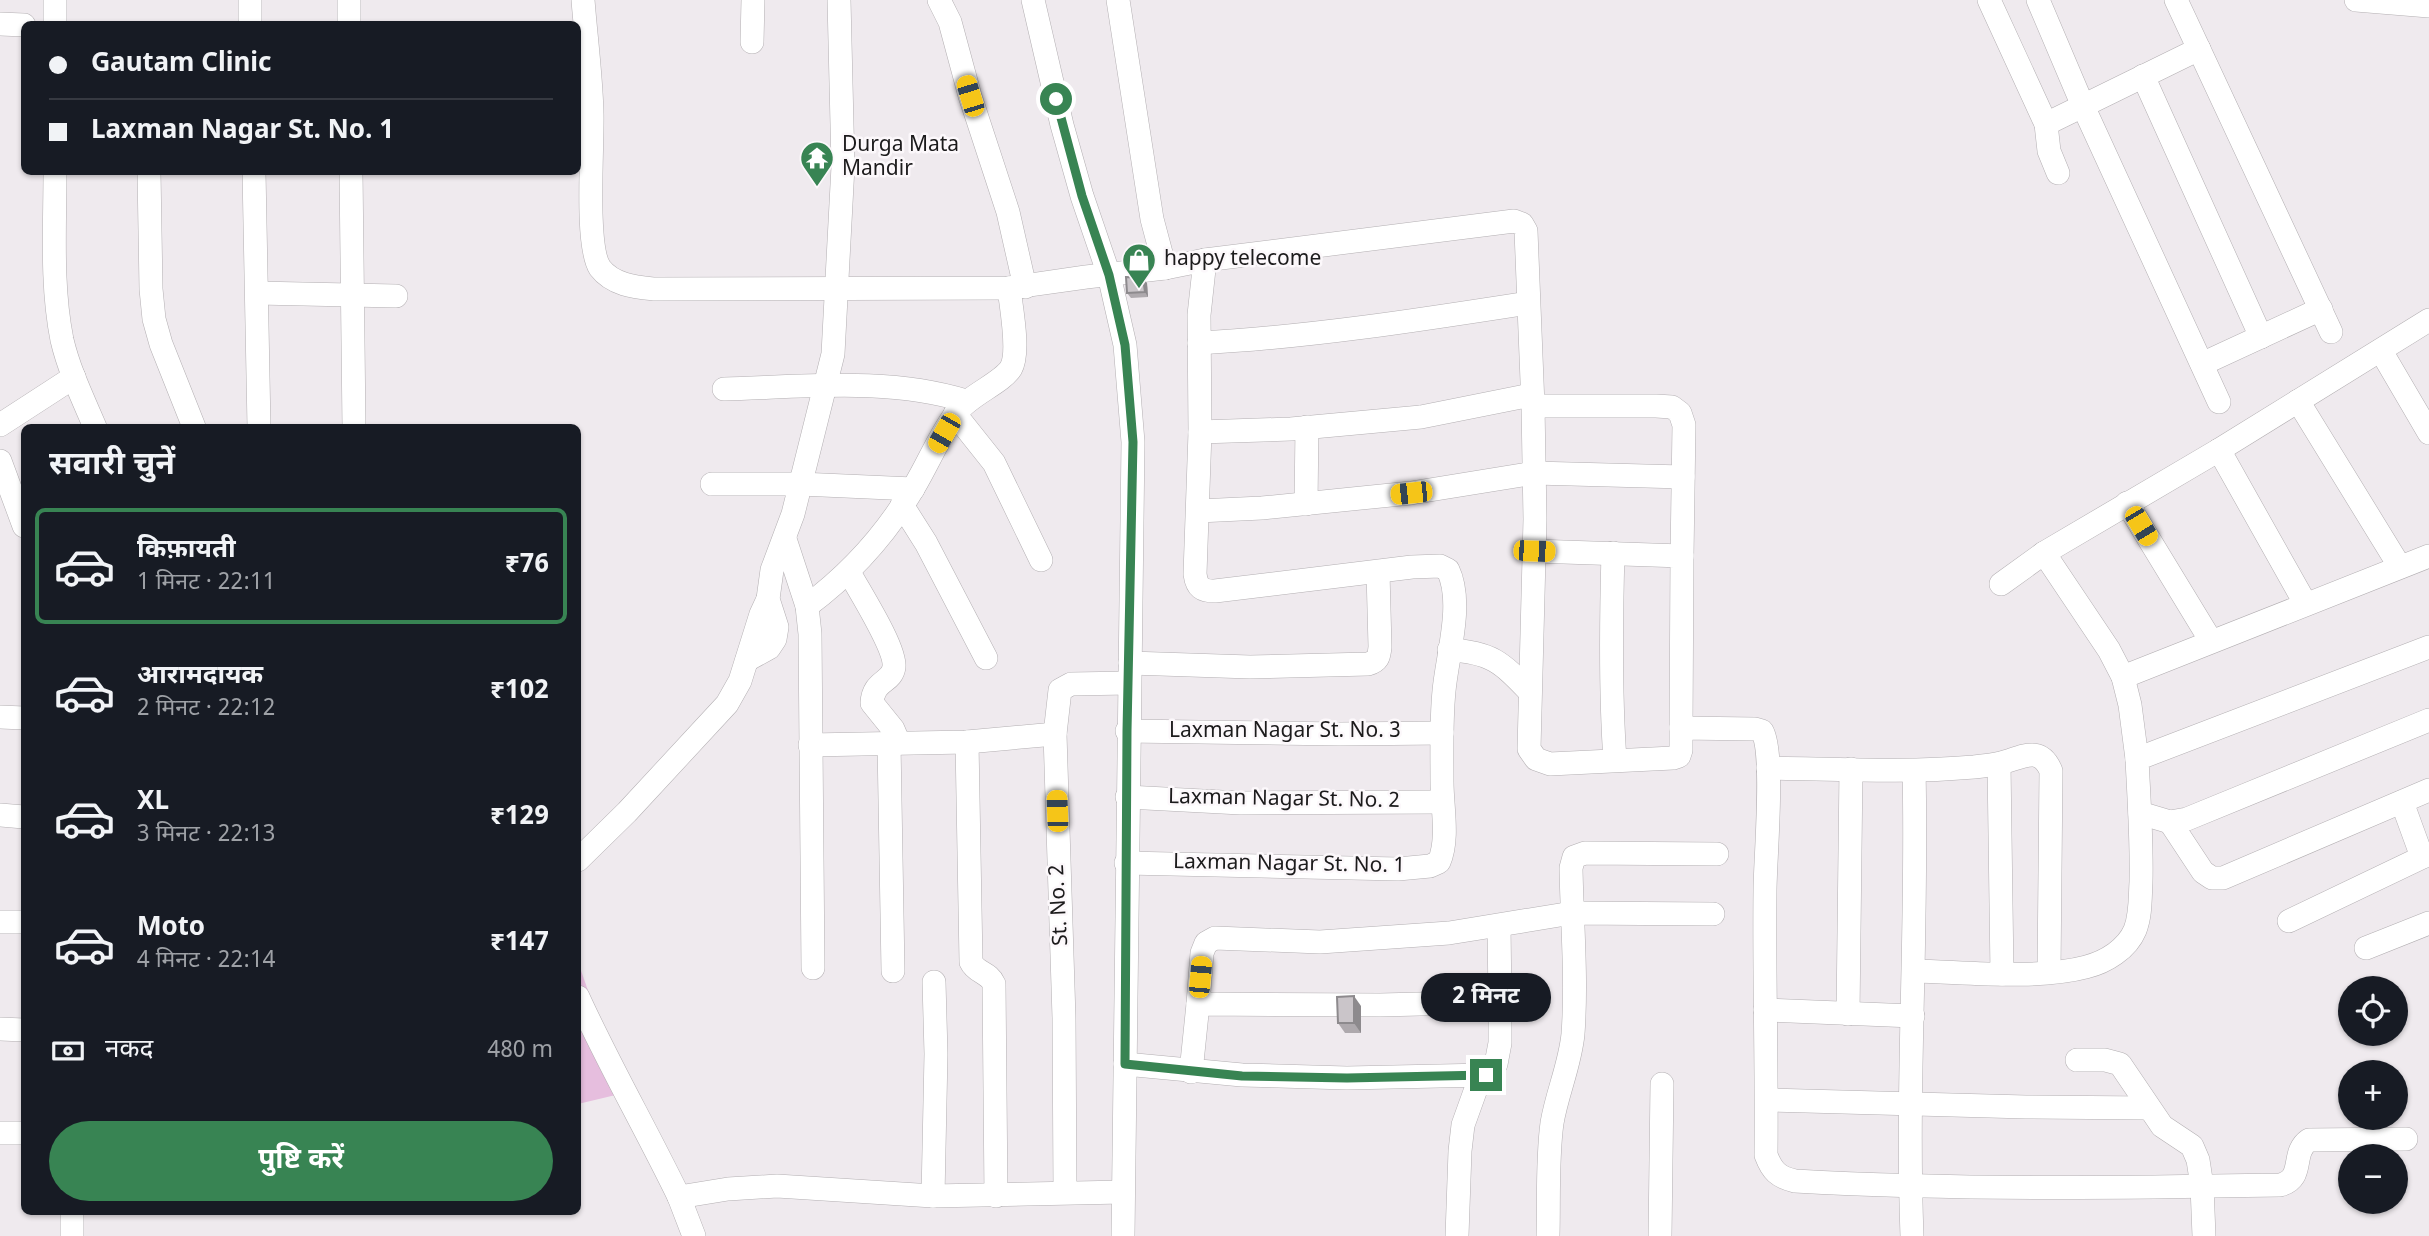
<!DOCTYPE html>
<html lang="hi">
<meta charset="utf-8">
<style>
:root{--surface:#171b24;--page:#20242c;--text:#f1f3f6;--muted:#9ea1a6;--line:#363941;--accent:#388453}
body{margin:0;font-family:Georgia,"Noto Sans Devanagari",serif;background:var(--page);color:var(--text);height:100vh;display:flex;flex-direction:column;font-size:26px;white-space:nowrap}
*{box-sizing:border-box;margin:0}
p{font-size:23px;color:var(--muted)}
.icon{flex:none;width:38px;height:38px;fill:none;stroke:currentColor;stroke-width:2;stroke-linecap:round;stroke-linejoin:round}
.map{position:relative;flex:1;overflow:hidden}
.drawer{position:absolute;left:21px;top:424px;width:560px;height:791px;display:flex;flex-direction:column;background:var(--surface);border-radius:10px;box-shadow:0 2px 5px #0004}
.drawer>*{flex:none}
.guide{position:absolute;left:21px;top:21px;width:560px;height:154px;border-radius:10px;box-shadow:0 2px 5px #0004;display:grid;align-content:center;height:154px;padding:0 28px;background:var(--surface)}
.controls{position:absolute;left:2338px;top:976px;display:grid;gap:14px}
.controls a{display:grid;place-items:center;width:70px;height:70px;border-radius:50%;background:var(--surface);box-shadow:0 2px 5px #0004;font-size:35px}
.end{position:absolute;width:32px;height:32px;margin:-16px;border:9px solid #388453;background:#fff;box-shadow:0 0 0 4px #fff}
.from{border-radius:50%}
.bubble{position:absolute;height:49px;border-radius:24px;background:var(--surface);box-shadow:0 2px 5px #0004;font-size:23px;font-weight:700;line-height:49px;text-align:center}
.car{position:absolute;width:21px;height:42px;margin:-21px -10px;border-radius:9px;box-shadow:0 0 5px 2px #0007;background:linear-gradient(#f5c518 24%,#345 0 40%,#f5c518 0 76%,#345 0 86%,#f5c518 0)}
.guide b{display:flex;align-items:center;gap:24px;height:66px;font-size:26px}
.guide b+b{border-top:2px solid var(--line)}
.guide i{width:18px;height:18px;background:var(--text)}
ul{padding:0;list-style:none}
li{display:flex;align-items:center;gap:21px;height:116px;margin:0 14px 10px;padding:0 14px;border:4px solid transparent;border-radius:10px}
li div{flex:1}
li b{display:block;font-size:26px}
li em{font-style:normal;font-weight:700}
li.current{border-color:var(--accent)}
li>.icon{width:63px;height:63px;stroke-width:1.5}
h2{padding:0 28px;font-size:32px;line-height:84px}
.pay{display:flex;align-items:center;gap:18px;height:77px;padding:0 28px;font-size:26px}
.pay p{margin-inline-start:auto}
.cta{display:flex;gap:14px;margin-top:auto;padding:14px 28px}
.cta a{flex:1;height:80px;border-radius:42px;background:var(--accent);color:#fff;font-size:28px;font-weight:700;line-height:80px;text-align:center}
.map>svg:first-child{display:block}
</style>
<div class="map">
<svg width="2429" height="1236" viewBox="0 0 2429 1236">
<rect width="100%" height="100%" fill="#efeaee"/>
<polygon fill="#e6bede" points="578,962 624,1093 578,1104"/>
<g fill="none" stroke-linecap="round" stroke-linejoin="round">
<g stroke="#b3afb2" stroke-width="24">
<g id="street">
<polyline points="55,0 55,24"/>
<polyline points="250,0 250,24"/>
<polyline points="349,0 349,24"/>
<path d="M 583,0 C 586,38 591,75 592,113 C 593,145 585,246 600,268 C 613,285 635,287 654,289 L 1009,288 L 1086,277 L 1165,268 L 1152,219 L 1118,0"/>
<polyline points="939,0 950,22 970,96 1008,212 1025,287"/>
<polyline points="1033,0 1062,125 1082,196 1109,275 1125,345 1133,442 1123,1236"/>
<polyline points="1989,0 2046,124 2049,151 2058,173"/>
<polyline points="2038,0 2083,106 2219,402"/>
<polyline points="2176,0 2331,332"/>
<polyline points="2356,0 2429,6"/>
<polyline points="0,24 24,25"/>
<polyline points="752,42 753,0"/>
<polyline points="2143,76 2261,337"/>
<polyline points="2046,124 2199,49"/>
<path d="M 55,172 C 55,228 51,285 62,340 C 69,370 83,399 95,427"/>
<polyline points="149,172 151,289 154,319 161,344 194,427"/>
<polyline points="254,172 259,427"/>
<polyline points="351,172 354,427"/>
<path d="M 1205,260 L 1514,221 L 1522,224 L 1526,231 L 1533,406 L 1535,519 L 1529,749 L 1536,759 L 1550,764 L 1673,758 L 1679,756 L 1681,750 L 1681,728 L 1755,729 L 1762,731 C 1775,752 1765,860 1765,891 C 1764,979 1767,1067 1766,1155 C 1772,1171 1778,1177 1795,1181 C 1957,1190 2117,1188 2280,1185 C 2306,1178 2290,1153 2309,1140 L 2406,1139"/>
<polyline points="257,293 396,296"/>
<path d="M 1199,343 C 1310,337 1419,320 1528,303"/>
<polyline points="2381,351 2429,433"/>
<polyline points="2202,364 2321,309"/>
<path d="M 724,389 C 804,387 888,377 966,401"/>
<polyline points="2298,401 2400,567"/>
<polyline points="1533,406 1656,406 1672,407 1680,413 1684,425 1682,556"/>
<polyline points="955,414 994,463 1041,560"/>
<polyline points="0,425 74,377"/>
<polyline points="1200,432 1291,429 1421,417 1531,395"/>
<polyline points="2219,450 2305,603"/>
<polyline points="0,461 24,526"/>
<polyline points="712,484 800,484 913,489"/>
<polyline points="2127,503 2211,641"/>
<polyline points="1306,504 1307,427"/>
<polyline points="902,505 926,543 986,658"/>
<polyline points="1198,511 1262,508 1411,493 1534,473 1683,477"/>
<polyline points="785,539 807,606 810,634 813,968"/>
<polyline points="1534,551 1682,556 1681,728"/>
<path d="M 1613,553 C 1611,622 1610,691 1615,760"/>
<polyline points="2044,553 2109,650 2123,677 2130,705 2137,759"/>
<path d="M 849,572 C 859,591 896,648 894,667 C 892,683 873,680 872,703 L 893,729 L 899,743"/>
<polyline points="2001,584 2044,553 2219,450 2429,320"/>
<path d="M 807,606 C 850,574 887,533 914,487 C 929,462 940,434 957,412 C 971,394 1002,383 1011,368 C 1020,352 1011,307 1009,288"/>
<path d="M 1449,650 C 1492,652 1502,663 1530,692"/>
<polyline points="747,660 769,648 775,639 777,627 768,599 772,570 793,514 833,354 843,166 839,0"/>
<path d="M 1130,663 L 1250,667 L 1368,664 C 1378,661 1379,657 1380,647 L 1378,572"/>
<polyline points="2123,677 2429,556"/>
<polyline points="0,717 24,718"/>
<polyline points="1127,731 1340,734 1442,733"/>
<path d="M 967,742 L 971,962 C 976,973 989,972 994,984 L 996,1196"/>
<polyline points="889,743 893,971"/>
<polyline points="810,745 967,742 1055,734"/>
<polyline points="1999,764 2002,974"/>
<path d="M 1768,768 C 1837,769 1906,773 1974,767 C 1983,766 1992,765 2001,763 C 2021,758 2040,744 2051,771 L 2049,972"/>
<polyline points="1127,797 1241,803 1442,802"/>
<polyline points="2402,802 2422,857"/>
<polyline points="2140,813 2170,822 2187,819 2429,720"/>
<polyline points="0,815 24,817"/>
<polyline points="2170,822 2203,872 2212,878 2223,878 2429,790"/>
<polyline points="578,860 627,812 727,704 740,681 761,614 768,599"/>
<path d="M 1126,863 L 1398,869 L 1430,866 L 1439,862 C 1449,839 1442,807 1442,782 C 1442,752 1441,721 1444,691 C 1447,656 1464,603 1448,570 L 1440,566 L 1412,567 L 1215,591 C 1202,591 1197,588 1195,574 L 1200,432 L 1199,315 L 1205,260 L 1165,268"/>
<polyline points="2289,921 2429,854"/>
<polyline points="0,922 24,922"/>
<polyline points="1499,926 1500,1002"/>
<polyline points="2366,948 2429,923"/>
<path d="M 1915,971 C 1965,972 2037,980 2086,967 C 2106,962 2127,949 2135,930 C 2141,915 2140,897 2141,882 C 2142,841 2139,800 2137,759 L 2429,647"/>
<path d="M 578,997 C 609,1065 646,1129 679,1197"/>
<polyline points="1198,1004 1202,953 1206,943 1215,938 1320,942 1449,933 1572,913 1713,914"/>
<polyline points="1765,1010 1913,1016"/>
<polyline points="1848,1014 1851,769"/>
<polyline points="0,1029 24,1030"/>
<polyline points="2077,1060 2105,1060 2120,1064 2162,1126 2192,1146 2198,1160 2202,1186 2204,1236"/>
<polyline points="1125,1064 1242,1075 1347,1078 1486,1075"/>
<polyline points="1191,1072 1198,1004 1380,1005 1500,1002 1500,1043 1496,1064 1477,1086 1463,1125 1460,1151 1457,1236"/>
<polyline points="1767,1100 2026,1107 2147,1108"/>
<polyline points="0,1133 24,1133"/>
<polyline points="1065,1192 1064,1018 1055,734 1060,690 1071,684 1129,683"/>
<polyline points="933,1196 936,1054 934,982"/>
<polyline points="72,1236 72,1211"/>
<polyline points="694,1236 679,1197 728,1189 777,1186 933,1196 1123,1192"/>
<path d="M 1548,1236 C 1549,1199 1547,1160 1552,1123 C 1557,1093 1570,1065 1573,1034 C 1577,979 1572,923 1571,868 L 1574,857 L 1585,853 L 1717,854"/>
<polyline points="1660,1236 1662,1084"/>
<path d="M 1912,1236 C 1906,1081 1918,926 1914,771"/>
</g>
</g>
<use href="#street" stroke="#fff" stroke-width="23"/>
</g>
<g fill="#aea9ad">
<polygon points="1147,283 1148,297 1131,298 1127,293"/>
<polygon points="1361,1006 1361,1033 1345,1033 1338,1023"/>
</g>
<g fill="#8d8a8d">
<polygon points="1143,278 1147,283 1148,297 1145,292"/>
<polygon points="1354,996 1361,1006 1361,1033 1354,1023"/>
</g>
<g fill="#cac5c9" stroke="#8d8a8d" stroke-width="2">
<polygon points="1126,277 1143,278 1145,292 1127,293"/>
<polygon points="1354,996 1354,1023 1338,1023 1337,997"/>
</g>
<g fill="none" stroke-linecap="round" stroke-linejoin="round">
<polyline stroke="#388453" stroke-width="9" points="1056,99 1082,196 1109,275 1125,345 1133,442 1127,731 1125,1064 1242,1076 1347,1078 1486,1075"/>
</g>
<defs>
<g id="temple-pin" transform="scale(1.75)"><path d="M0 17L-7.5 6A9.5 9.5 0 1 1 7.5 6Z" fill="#388453" stroke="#fcf8fb"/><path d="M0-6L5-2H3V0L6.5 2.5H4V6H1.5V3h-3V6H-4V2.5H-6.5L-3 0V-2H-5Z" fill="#fff"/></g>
<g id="shop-pin" transform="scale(1.75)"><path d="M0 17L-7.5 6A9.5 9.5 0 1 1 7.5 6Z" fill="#388453" stroke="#fcf8fb"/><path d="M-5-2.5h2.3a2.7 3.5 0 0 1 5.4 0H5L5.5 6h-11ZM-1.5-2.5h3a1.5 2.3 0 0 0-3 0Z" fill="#fff"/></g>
</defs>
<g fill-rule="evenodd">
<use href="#temple-pin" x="817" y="158"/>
<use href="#shop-pin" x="1139" y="260"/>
</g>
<g text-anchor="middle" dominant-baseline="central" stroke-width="5" stroke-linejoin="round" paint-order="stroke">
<g font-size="21" fill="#1c1b1c" stroke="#fcf8fb" text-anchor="start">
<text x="842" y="146">Durga Mata<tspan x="842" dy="24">Mandir</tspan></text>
<text x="1164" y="260">happy telecome</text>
</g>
<g font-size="21" fill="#1c1b1c" stroke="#fcf8fb">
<text x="1285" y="732">Laxman Nagar St. No. 3</text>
<text transform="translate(1284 800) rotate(1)">Laxman Nagar St. No. 2</text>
<text transform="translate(1289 865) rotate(1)">Laxman Nagar St. No. 1</text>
<text transform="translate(1060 905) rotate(-93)">St. No. 2</text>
</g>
</g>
</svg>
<div class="controls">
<a><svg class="icon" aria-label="locate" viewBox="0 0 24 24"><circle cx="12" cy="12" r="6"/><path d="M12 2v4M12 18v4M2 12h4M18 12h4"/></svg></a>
<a>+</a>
<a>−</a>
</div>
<i class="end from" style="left:1056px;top:99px"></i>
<i class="end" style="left:1486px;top:1075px"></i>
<div class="bubble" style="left:1421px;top:973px;width:130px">2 मिनट</div>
<i class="car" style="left:970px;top:96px;rotate:343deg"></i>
<i class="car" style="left:944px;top:433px;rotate:210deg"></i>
<i class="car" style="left:1411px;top:493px;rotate:264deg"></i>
<i class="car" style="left:2141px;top:526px;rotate:149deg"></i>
<i class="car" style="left:1534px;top:551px;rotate:92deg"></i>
<i class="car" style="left:1057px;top:811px;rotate:358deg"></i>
<i class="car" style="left:1200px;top:977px;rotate:5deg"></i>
<div class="guide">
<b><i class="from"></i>Gautam Clinic</b>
<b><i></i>Laxman Nagar St. No. 1</b>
</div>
<section class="drawer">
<h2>सवारी चुनें</h2>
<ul>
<li class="current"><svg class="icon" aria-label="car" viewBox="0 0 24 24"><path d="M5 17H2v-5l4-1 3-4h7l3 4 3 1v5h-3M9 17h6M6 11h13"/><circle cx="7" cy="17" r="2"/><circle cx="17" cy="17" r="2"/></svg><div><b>किफ़ायती</b><p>1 मिनट · 22:11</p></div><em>₹76</em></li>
<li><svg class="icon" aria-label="car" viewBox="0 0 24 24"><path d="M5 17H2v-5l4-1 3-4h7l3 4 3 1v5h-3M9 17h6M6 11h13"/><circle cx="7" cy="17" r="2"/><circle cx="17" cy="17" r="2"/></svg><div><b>आरामदायक</b><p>2 मिनट · 22:12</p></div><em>₹102</em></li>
<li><svg class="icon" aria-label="car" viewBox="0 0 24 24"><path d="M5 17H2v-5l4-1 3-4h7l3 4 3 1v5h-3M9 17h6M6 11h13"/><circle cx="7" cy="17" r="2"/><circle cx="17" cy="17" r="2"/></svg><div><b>XL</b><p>3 मिनट · 22:13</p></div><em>₹129</em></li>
<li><svg class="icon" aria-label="car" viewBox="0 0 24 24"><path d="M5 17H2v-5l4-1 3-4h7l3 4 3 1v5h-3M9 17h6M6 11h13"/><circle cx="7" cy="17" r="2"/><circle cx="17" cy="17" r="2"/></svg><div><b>Moto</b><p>4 मिनट · 22:14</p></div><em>₹147</em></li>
</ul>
<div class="pay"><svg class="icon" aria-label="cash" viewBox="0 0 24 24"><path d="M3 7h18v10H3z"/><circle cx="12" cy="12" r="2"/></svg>नकद<p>480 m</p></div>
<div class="cta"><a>पुष्टि करें</a></div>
</section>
</div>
